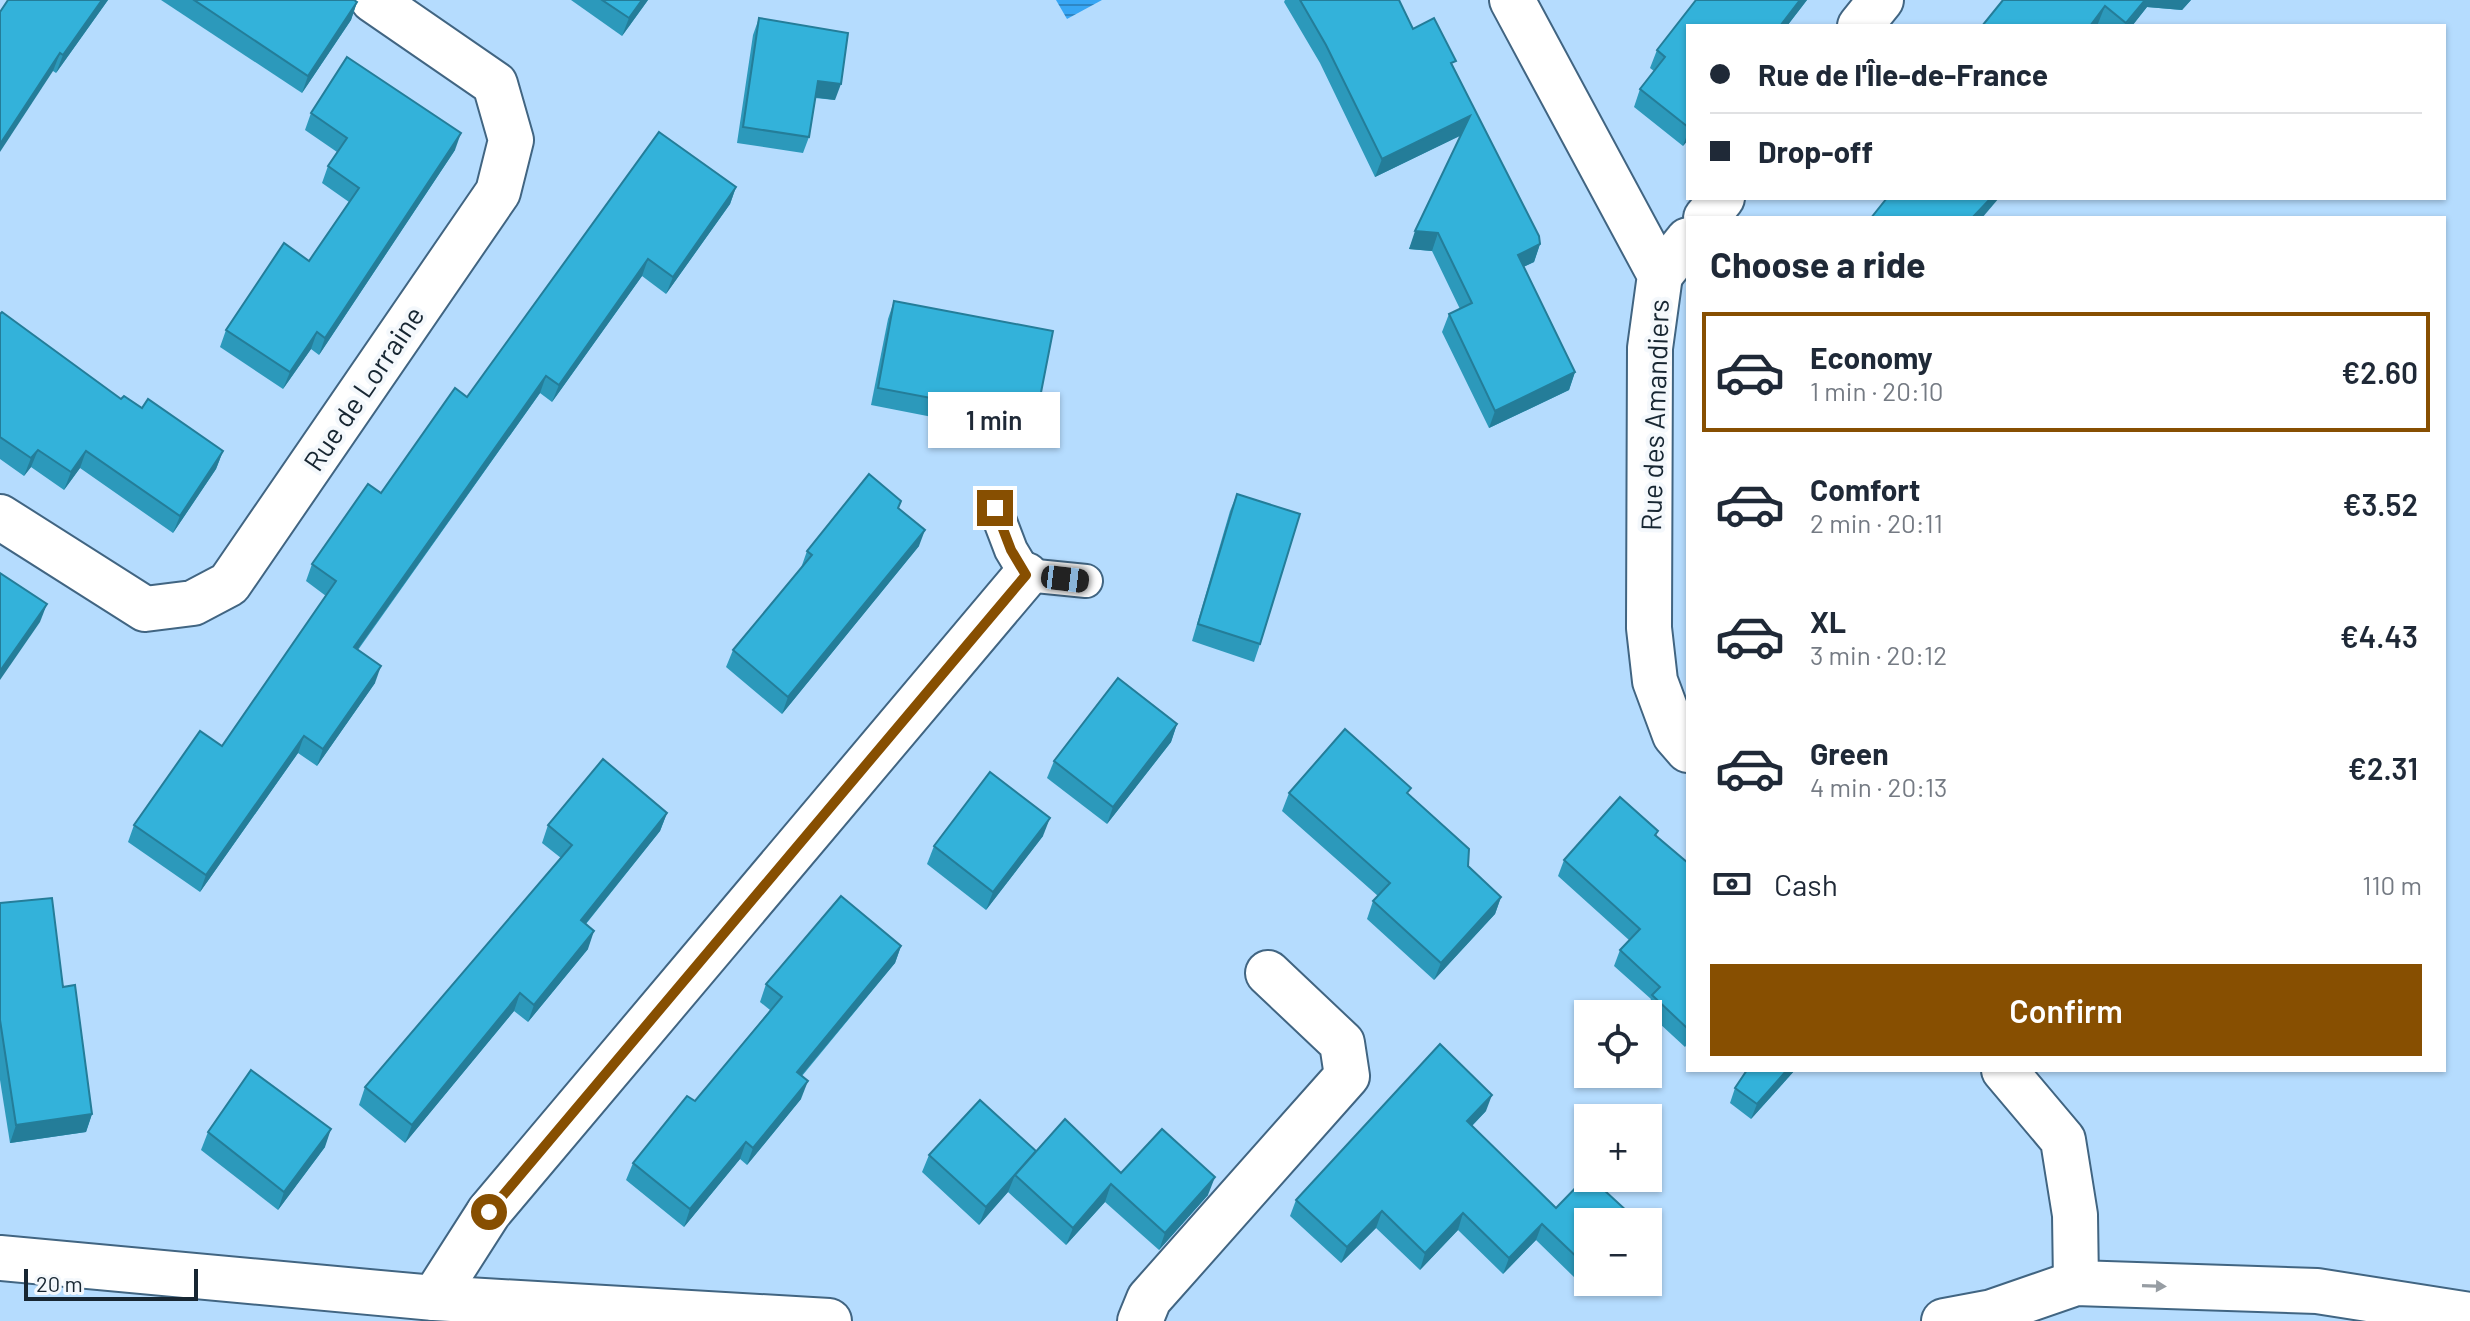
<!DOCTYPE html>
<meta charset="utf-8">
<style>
:root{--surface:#fff;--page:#f6f6f7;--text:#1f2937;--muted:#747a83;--line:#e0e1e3;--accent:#874f01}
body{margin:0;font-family:Barlow,sans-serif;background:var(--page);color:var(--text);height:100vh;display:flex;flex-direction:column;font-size:30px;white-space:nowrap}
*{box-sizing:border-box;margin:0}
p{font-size:26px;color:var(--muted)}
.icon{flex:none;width:44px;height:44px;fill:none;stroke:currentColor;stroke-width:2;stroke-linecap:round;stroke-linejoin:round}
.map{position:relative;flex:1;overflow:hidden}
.details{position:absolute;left:1686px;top:216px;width:760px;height:856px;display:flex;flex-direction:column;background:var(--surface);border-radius:0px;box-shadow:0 2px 6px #0004}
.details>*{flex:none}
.banner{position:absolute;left:1686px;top:24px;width:760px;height:176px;border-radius:0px;box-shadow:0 2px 6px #0004;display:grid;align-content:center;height:176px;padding:0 24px;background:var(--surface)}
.buttons{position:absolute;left:1574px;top:1000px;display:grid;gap:16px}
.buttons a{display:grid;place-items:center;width:88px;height:88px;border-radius:0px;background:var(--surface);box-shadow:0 2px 6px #0004;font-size:40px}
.scale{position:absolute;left:24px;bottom:20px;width:174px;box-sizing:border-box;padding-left:8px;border:4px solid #172632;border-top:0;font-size:22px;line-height:28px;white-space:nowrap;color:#172632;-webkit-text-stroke:6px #f4f8fc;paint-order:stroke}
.end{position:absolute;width:36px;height:36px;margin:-18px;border:10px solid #874f01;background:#fff;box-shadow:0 0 0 4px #fff}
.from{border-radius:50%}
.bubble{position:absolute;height:56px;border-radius:0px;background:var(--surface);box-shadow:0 2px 6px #0004;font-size:26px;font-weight:600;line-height:56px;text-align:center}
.car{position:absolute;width:24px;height:48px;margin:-24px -12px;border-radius:10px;box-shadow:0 0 6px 2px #0007;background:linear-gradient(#222 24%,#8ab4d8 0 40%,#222 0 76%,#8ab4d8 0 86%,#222 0)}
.banner b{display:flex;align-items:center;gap:28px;height:76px;font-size:30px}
.banner b+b{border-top:2px solid var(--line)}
.banner i{width:20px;height:20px;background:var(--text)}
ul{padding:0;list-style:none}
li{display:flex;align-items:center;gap:24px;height:120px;margin:0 16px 12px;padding:0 8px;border:4px solid transparent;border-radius:0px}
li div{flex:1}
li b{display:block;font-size:30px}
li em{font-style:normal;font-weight:600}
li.on{border-color:var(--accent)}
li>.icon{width:72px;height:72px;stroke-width:1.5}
h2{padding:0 24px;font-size:36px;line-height:96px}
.pay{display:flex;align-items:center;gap:20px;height:88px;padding:0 24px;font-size:30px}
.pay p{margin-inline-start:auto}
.primary-button{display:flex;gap:16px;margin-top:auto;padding:16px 24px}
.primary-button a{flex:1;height:92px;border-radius:0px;background:var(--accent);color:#fff;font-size:32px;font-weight:600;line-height:92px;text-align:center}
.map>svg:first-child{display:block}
</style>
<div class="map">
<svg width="2470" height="1321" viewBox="0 0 2470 1321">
<defs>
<pattern id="water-rules" width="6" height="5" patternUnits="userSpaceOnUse" patternTransform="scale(2)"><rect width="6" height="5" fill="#37a6f4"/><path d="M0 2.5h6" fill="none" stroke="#2d87c6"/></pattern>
</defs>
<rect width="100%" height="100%" fill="#b5dcfe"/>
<polygon fill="url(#water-rules)" points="1056,0 1102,0 1067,19"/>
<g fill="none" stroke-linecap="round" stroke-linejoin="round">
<g stroke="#416582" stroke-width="36">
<polyline id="service" points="995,508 1011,550 1026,575 1086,581"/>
</g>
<g stroke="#416582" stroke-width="48">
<g id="minor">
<polyline points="1512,0 1660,275 1650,348 1649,628 1655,681 1675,735 1688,750"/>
<polyline points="1860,26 1881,0"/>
<polyline points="1706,218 1722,198"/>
<polyline points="1660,275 1688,240"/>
<polyline points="0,517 145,609 193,603 229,584 498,192 511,140 495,84 373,0"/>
<polyline points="2004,1070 2063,1140 2075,1215 2076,1283"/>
<polyline points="0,1258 434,1298 829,1321"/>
<polyline points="434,1298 489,1212 1026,575"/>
<polyline points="1140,1321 1149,1299 1347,1076 1342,1043 1268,973"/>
<polyline points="1944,1321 1992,1312 2076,1283 2317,1291 2470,1315"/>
</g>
</g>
<use href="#service" stroke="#fff" stroke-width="32"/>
<use href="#minor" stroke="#fff" stroke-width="44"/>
</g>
<g fill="#2c99bb">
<polygon points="8,0 108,0 56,73 53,71"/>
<polygon points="161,0 354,0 357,2 351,20 302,93"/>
<polygon points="571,0 648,0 622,36"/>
<polygon points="1285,0 1399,0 1413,29 1453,69 1540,244 1534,262 1523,267 1575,372 1569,390 1489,428 1442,332 1449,314 1460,309 1432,251 1409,249 1461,135 1375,177 1320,63 1284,2"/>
<polygon points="1696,0 1807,0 1787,26 1688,26 1688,140 1683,146 1634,107 1640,89 1654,71 1650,68 1657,50"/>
<polygon points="2003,0 2191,0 2182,10 2147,7 2132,26 2101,26 2098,24 2097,26 1982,26"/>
<polygon points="759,18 835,100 815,98 809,137 803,153 737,143 753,35"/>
<polygon points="311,113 455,150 319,355 311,349 283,389 220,347 226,330 309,261 349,202 322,183 328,166 337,152 305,130"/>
<polygon points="736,187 730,204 666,294 642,276 552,402 540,393 358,650 375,683 317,766 298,753 200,892 128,842 134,825 222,746 326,596 306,581 312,564 381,493 467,397"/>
<polygon points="894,301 1036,418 1030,436 871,405 888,319"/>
<polygon points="0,314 121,399 142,408 223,451 216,469 173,533 80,468 64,490 31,467 24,476 0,459"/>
<polygon points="1237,494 1260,644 1254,662 1192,641 1230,511"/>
<polygon points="901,501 898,509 919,546 782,714 726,667 733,650 801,568 807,551"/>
<polygon points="1177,724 1171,742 1107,824 1047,778 1054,761"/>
<polygon points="1289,793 1409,794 1468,866 1501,897 1495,914 1434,980 1367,919 1373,901 1378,896 1282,811"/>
<polygon points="667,813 660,831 586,924 588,949 528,1022 514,1011 405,1143 359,1105 365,1087 561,858 542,843 548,825"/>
<polygon points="1658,831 1656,836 1688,863 1688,1043 1685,1047 1646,1011 1651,999 1614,966 1620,950 1629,940 1558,876 1564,860"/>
<polygon points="1043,836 986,910 927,864 934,846"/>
<polygon points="0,903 63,987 92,1114 86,1132 10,1143 0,1080"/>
<polygon points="901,946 895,963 802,1076 801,1099 747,1165 740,1159 684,1227 626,1180 633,1163 695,1101 770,1010 760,1002 766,984"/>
<polygon points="1795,1070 1751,1119 1730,1103 1735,1088"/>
<polygon points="1486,1111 1472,1126 1556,1208 1629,1213 1625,1222 1588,1222 1588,1266 1576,1279 1536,1240 1503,1274 1458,1230 1420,1270 1376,1228 1341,1263 1290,1216 1296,1200"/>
<polygon points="208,1132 325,1147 278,1210 201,1150"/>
<polygon points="1036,1151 1121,1173 1208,1195 1159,1250 1105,1202 1066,1245 1008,1192 979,1225 922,1172 929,1155"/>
</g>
<g fill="#247d99">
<polygon points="102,0 108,0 56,73 63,55"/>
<polygon points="642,0 648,0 622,36 629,18"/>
<polygon points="1800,0 1807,0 1787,26 1780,26"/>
<polygon points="2145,0 2191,0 2182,10 2147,7 2132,26 2125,26"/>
<polygon points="357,2 351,20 302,93 308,76"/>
<polygon points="2105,6 2097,26 2090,26"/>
<polygon points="60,53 53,71 0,152 0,144"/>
<polygon points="818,81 841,84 835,100 812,97"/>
<polygon points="1470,116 1464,134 1375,177 1382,159"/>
<polygon points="1688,132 1688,140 1683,146"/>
<polygon points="461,133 455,150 319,355 325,338"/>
<polygon points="736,187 730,204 666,294 673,277"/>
<polygon points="1991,198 1999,198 1982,218 1972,218"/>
<polygon points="1415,231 1438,233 1432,251 1409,249"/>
<polygon points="1540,244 1534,262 1511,273 1518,255"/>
<polygon points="648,259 642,276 552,402 559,385"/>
<polygon points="317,332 311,349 283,389 290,372"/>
<polygon points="1575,372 1569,390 1489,428 1495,411"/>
<polygon points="546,376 540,393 347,664 354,647"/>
<polygon points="38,450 31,467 24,476 31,458"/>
<polygon points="86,451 80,468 64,490 71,472"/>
<polygon points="223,451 216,469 173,533 180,516"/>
<polygon points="925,530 919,546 782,714 788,697"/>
<polygon points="47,604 40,622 0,680 0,671"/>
<polygon points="381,666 375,683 317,766 323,749"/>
<polygon points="1177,724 1171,742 1107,824 1113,807"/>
<polygon points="304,736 298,753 200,892 206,875"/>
<polygon points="667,813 660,831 575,937 581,920"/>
<polygon points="1050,818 1043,836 986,910 993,892"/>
<polygon points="1501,897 1495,914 1434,980 1441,963"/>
<polygon points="594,931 588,949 528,1022 534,1005"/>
<polygon points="901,946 895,963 790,1089 797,1072"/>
<polygon points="520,993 514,1011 405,1143 412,1125"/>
<polygon points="1787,1070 1795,1070 1751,1119 1757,1104"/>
<polygon points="808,1081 801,1099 747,1165 753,1148"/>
<polygon points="1492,1095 1486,1111 1461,1137 1467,1121"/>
<polygon points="92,1114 86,1132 10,1143 16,1125"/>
<polygon points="331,1129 325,1147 278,1210 284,1192"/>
<polygon points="746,1142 740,1159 684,1227 690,1209"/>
<polygon points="1036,1151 1015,1175 1008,1192 979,1225 986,1207"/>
<polygon points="1215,1177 1208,1195 1159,1250 1165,1233"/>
<polygon points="1111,1184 1105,1202 1066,1245 1073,1228"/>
<polygon points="1382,1211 1376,1228 1341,1263 1347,1247"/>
<polygon points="1463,1213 1458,1230 1420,1270 1425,1253"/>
<polygon points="1542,1224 1536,1240 1503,1274 1509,1258"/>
<polygon points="1588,1255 1588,1266 1576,1279 1582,1262"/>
</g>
<g fill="#33b2da" stroke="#247d99" stroke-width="2">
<polygon points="8,0 102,0 63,55 60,53 0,144 0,12"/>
<polygon points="194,0 354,0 357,2 308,76"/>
<polygon points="602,0 642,0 629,18"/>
<polygon points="1300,0 1399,0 1413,29 1434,18 1456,61 1451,63 1539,236 1540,244 1518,255 1575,372 1495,411 1449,314 1472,303 1438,233 1415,231 1470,116 1382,159 1326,45"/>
<polygon points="1696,0 1800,0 1780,26 1688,26 1688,127 1640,89 1665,57 1657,50"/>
<polygon points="2003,0 2145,0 2126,23 2105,6 2090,26 1982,26"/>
<polygon points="759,18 848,33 841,84 818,81 809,137 743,127"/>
<polygon points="347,57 461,133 325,338 317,332 290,372 226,330 284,243 309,261 359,188 328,166 347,138 311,113"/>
<polygon points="659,132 736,187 673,277 648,259 559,385 546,376 354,647 381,666 323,749 304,736 206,875 134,825 200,731 222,746 336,581 312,564 368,484 381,493 455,388 467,397"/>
<polygon points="1887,198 1991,198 1972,218 1871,218"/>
<polygon points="894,301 1053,331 1036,418 878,388"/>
<polygon points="2,312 121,399 124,396 142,408 148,399 223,451 180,516 86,451 71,472 38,450 31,458 0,437 0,314"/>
<polygon points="869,474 901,501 898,508 925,530 788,697 733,650 812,555 807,551"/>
<polygon points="1237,494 1300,514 1260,644 1198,624"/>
<polygon points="0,573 47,604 0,671"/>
<polygon points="1118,678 1177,724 1113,807 1054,761"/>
<polygon points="1345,729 1411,788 1407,793 1469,849 1468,866 1501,897 1441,963 1373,901 1390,883 1289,793"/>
<polygon points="603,759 667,813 581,920 594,931 534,1005 520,993 412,1125 365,1087 572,845 548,825"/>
<polygon points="990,772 1050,818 993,892 934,846"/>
<polygon points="1620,797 1658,831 1655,835 1688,863 1688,1029 1652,995 1660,987 1620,950 1640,929 1564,860"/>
<polygon points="841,896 901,946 797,1072 808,1081 753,1148 746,1142 690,1209 633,1163 687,1096 695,1101 782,997 766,984"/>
<polygon points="52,898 63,987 75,985 92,1114 16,1125 0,1020 0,903"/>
<polygon points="1440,1044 1492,1095 1467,1121 1556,1208 1588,1175 1588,1178 1591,1178 1629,1213 1620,1222 1588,1222 1588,1255 1582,1262 1542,1224 1509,1258 1463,1213 1425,1253 1382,1211 1347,1247 1296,1200"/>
<polygon points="251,1070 331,1129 284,1192 208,1132"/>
<polygon points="1747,1070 1787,1070 1757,1104 1735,1088"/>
<polygon points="980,1100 1036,1151 986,1207 929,1155"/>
<polygon points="1065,1119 1121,1173 1162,1129 1215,1177 1165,1233 1111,1184 1073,1228 1015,1175"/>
</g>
<defs><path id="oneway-solid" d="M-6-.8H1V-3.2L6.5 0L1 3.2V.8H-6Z" transform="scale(2)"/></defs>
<use fill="#979da3" href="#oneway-solid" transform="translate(2154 1286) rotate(2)"/>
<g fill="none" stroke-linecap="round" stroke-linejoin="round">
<polyline stroke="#874f01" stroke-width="10" points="489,1212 1026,575 1011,550 995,508"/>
</g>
<g text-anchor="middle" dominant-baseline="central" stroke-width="8" stroke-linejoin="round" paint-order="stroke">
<g font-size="28" fill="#172632" stroke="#f4f8fc">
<text transform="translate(363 388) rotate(-56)">Rue de Lorraine</text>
<text transform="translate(1654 415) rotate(-88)">Rue des Amandiers</text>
</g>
</g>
</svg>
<div class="buttons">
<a><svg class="icon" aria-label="locate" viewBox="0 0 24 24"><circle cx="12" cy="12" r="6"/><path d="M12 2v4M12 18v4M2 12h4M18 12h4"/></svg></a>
<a>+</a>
<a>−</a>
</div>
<div class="scale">20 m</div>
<i class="end from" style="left:489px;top:1212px"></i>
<i class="end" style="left:995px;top:508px"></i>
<div class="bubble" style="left:928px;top:392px;width:132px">1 min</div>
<i class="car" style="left:1065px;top:579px;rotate:97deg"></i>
<div class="banner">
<b><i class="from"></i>Rue de l'Île-de-France</b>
<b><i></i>Drop-off</b>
</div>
<section class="details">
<h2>Choose a ride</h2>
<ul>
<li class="on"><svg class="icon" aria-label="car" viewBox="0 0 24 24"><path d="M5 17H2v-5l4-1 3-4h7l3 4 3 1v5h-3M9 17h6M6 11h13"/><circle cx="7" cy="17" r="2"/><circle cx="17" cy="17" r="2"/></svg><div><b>Economy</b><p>1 min · 20:10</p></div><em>€2.60</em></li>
<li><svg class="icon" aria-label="car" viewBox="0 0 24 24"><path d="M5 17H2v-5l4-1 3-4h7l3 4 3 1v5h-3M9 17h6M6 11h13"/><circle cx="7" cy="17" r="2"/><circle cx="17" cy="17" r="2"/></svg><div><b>Comfort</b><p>2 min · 20:11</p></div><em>€3.52</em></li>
<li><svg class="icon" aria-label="car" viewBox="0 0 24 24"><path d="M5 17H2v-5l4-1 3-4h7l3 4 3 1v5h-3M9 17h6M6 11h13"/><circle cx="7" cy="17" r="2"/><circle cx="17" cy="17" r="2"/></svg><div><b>XL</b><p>3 min · 20:12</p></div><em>€4.43</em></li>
<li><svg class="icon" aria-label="car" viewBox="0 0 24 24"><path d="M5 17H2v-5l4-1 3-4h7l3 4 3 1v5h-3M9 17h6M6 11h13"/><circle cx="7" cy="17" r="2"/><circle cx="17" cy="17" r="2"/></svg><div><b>Green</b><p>4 min · 20:13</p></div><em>€2.31</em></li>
</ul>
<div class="pay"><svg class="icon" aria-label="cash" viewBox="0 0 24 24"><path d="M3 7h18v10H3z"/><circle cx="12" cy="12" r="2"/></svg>Cash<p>110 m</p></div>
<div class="primary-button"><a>Confirm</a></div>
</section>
</div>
